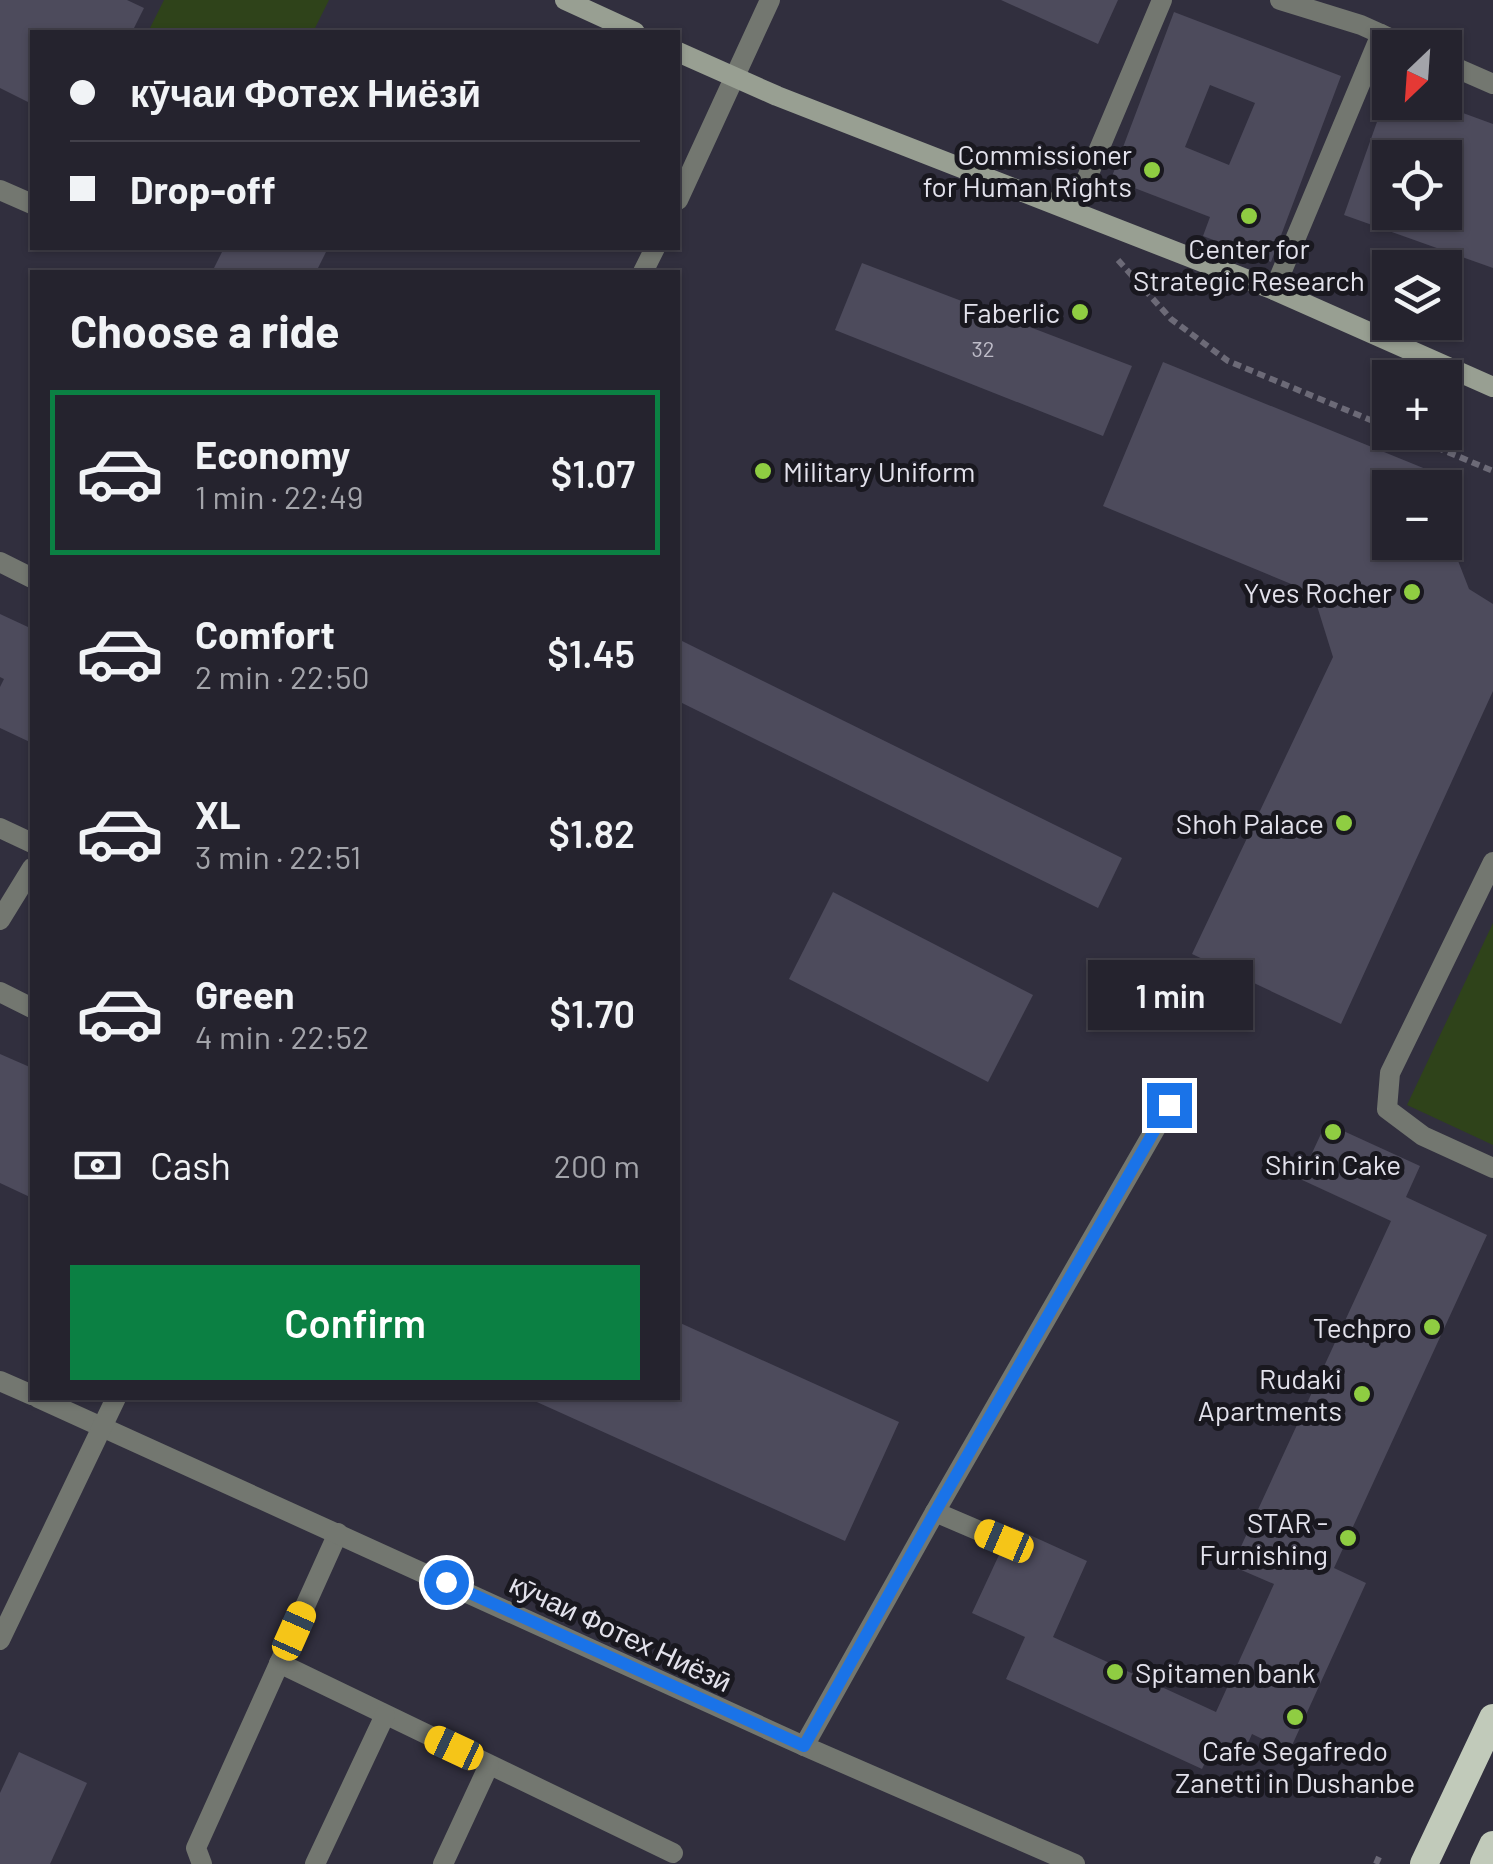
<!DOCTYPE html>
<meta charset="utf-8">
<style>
:root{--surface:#25232e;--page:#2d2b36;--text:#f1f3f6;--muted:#a3a4aa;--line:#42404a;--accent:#0b8043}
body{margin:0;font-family:Barlow,sans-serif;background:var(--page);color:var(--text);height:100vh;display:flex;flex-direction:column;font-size:38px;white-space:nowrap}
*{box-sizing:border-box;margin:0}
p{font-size:32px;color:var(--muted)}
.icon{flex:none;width:55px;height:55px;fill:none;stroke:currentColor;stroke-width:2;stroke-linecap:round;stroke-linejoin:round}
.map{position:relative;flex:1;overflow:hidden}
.panel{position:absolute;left:30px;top:270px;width:650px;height:1130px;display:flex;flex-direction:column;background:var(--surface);border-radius:0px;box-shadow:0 2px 8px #0004,0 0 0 2px var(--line)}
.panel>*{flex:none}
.guide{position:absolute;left:30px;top:30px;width:650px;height:220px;border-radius:0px;box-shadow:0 2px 8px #0004,0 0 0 2px var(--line);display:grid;align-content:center;height:220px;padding:0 40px;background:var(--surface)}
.needle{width:65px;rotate:205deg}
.fabs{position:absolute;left:1372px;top:30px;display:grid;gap:20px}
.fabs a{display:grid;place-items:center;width:90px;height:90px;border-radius:0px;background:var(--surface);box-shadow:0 2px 8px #0004,0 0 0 2px var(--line);font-size:50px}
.end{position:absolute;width:45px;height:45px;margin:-22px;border:12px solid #1a73e8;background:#fff;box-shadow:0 0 0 5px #fff}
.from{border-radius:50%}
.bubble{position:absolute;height:70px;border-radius:0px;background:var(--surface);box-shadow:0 2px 8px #0004,0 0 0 2px var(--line);font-size:32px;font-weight:600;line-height:70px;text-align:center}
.car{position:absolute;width:30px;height:60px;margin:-30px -15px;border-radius:12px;box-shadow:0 0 8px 2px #0007;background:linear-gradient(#f5c518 24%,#345 0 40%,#f5c518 0 76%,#345 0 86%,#f5c518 0)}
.guide b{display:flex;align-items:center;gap:35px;height:95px;font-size:38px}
.guide b+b{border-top:2px solid var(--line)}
.guide i{width:25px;height:25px;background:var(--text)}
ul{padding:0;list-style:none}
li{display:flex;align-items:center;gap:30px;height:165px;margin:0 20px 15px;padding:0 20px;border:5px solid transparent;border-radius:0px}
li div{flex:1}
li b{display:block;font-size:38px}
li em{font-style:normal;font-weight:600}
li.current{border-color:var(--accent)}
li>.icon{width:90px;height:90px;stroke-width:1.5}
h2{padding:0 40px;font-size:45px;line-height:120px}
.pay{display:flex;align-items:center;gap:25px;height:110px;padding:0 40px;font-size:38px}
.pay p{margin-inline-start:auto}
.primary-button{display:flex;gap:20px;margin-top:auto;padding:20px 40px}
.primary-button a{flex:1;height:115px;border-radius:0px;background:var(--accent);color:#fff;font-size:40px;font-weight:600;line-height:115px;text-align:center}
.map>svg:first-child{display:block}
</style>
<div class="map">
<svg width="1493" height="1864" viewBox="0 0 1493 1864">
<rect width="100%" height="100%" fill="#312f3e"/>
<g fill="#2f431a">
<polygon points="164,0 329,0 313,32 148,32"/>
<polygon points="1493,923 1493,1145 1407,1105"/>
</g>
<g fill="#4d4b5c" fill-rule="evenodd">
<polygon points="0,0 127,0 144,8 132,32 32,32 32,104 0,88"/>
<polygon points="1001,0 1118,0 1098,44"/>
<path d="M 1174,12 L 1341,76 L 1271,262 L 1203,236 L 1210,217 L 1111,179 ZM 1210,85 L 1255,103 L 1229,165 L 1185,147 Z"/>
<path d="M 1389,88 L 1390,102 L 1433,102 L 1493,124 L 1493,268 L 1344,215 ZM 1390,158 L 1445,158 L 1445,212 L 1390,212 Z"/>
<polygon points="224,248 328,248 316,272 212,272"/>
<polygon points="862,263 1132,366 1103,436 835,330"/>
<path d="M 1163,362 L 1460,483 L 1448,535 L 1469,589 L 1493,604 L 1493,691 L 1341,1024 L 1192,954 L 1333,657 L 1313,593 L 1103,506 ZM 1390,488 L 1445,488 L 1445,542 L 1390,542 Z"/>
<polygon points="0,614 28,627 32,618 32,743 0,728 0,687 4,679 0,677"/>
<polygon points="678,639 1122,858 1098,908 678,701"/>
<polygon points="833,892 1033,995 988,1082 789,979"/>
<polygon points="0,1054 32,1068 32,1198 0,1183"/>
<polygon points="1326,1123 1420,1166 1406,1197 1487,1235 1334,1568 1366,1583 1289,1752 1252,1734 1240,1761 1212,1748 1202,1769 1006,1679 1025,1637 972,1613 1012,1527 1087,1561 1053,1637 1216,1712 1274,1584 1232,1566 1391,1221 1300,1179"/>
<polygon points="678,1322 899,1422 845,1541 528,1398 678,1398"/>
<polygon points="19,1752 87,1783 50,1864 0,1864 0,1793"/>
</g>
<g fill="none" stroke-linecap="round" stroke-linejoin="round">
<g stroke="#6c6a77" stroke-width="6" stroke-dasharray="8 5" stroke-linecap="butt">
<polyline points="1118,260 1171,319 1228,361 1390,428"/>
<polyline points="1400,432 1493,471"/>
<polyline points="1376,1864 1379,1857"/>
</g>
<g stroke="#737770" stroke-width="20">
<polyline points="1280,0 1361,25 1381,34"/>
<polyline points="1445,63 1493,84"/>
<polyline points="1073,211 1162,0"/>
<polyline points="1274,290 1381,34 1411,48"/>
<polyline points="1493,862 1390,1073 1387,1109 1423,1136 1493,1168"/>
<polyline points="0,992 32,1008"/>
<polyline points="935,1512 1169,1105"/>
<polyline points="279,1663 673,1853"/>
<polyline points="804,1746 935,1512 1003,1541"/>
<polyline points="202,1864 196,1848 338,1533"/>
<polyline points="315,1864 385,1715"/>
<polyline points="443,1864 489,1765"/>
</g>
<g stroke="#737770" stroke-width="20">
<polyline points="0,190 32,204"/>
<polyline points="0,562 32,578"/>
<polyline points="0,828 32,843"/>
<polyline points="0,920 32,868"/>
<polyline points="0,1381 32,1395"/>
<polyline points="38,1398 804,1746 1075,1864"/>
</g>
<g stroke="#737770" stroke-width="20">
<polyline points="678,200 770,0"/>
<polyline points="643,272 655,248"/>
<polyline points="0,1640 116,1398"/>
</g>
<g stroke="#989f92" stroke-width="20">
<polyline points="565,0 635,32"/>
<polyline points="678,52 777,96 1274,290 1493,387"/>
</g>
<g stroke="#c1caba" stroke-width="28">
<polyline points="1424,1864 1493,1718"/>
<polyline points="1484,1864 1493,1845"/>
</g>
</g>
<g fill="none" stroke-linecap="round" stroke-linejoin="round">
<polyline stroke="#1a73e8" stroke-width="12" points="446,1582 804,1746 935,1512 1169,1105"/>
</g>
<g fill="#8fcd42" stroke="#19181f" stroke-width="4">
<circle cx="1152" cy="170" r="10"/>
<circle cx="1249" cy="216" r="10"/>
<circle cx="1080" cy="312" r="10"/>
<circle cx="763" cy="471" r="10"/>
<circle cx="1412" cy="592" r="10"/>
<circle cx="1344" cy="823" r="10"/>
<circle cx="1333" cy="1132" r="10"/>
<circle cx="1432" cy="1327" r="10"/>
<circle cx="1362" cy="1394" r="10"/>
<circle cx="1348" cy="1538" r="10"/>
<circle cx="1115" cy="1672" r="10"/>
<circle cx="1295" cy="1717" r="10"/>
</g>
<g text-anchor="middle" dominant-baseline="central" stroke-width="10" stroke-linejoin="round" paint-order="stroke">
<g font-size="22" fill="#bebcc8">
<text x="983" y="348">32</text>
</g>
<g font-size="28" fill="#e3e2ec" stroke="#19181f" text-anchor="end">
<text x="1132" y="154">Commissioner<tspan x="1132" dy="32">for Human Rights</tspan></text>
<text x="1249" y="248" text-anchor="middle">Center for<tspan x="1249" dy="32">Strategic Research</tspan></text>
<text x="1060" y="312">Faberlic</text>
<text x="783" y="471" text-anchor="start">Military Uniform</text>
<text x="1392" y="592">Yves Rocher</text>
<text x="1324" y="823">Shoh Palace</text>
<text x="1333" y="1164" text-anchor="middle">Shirin Cake</text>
<text x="1412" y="1327">Techpro</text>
<text x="1342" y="1378">Rudaki<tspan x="1342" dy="32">Apartments</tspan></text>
<text x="1328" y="1522">STAR -<tspan x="1328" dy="32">Furnishing</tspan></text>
<text x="1135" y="1672" text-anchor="start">Spitamen bank</text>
<text x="1295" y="1750" text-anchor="middle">Cafe Segafredo<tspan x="1295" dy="32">Zanetti in Dushanbe</tspan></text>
</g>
<g font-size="28" fill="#e3e2ec" stroke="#19181f">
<text transform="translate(621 1632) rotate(25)">кӯчаи Фотех Ниёзӣ</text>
</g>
</g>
</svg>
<div class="fabs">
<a><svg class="needle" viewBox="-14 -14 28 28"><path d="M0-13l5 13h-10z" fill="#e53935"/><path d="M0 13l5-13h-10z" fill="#a3a4aa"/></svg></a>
<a><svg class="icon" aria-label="locate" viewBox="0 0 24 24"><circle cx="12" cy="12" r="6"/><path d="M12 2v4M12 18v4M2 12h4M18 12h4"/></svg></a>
<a><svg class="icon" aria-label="layers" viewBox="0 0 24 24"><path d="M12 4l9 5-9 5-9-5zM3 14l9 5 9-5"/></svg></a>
<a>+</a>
<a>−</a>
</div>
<i class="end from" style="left:446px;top:1582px"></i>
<i class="end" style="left:1169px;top:1105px"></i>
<div class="bubble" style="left:1088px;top:960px;width:165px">1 min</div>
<i class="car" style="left:1004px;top:1541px;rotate:293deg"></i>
<i class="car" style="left:294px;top:1631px;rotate:24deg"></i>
<i class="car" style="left:454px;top:1748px;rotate:295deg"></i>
<div class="guide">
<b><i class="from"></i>кӯчаи Фотех Ниёзӣ</b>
<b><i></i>Drop-off</b>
</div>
<section class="panel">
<h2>Choose a ride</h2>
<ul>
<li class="current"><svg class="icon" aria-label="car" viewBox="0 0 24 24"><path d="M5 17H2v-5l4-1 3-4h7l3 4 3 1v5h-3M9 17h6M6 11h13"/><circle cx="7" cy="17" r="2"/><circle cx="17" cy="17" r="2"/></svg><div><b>Economy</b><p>1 min · 22:49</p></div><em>$1.07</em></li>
<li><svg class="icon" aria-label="car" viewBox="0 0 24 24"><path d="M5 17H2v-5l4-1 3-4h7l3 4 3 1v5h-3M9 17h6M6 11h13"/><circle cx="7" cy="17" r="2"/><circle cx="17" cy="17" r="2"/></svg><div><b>Comfort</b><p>2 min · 22:50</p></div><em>$1.45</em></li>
<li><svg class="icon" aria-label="car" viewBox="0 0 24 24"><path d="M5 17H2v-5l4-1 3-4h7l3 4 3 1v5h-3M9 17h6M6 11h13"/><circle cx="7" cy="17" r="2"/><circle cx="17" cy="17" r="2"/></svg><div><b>XL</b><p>3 min · 22:51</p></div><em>$1.82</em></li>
<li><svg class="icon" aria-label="car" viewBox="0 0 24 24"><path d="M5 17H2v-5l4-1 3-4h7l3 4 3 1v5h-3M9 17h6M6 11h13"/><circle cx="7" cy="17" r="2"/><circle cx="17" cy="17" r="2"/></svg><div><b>Green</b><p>4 min · 22:52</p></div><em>$1.70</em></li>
</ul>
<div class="pay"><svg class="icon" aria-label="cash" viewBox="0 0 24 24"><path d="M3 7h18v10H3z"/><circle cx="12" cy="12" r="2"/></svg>Cash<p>200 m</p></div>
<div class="primary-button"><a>Confirm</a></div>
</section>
</div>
